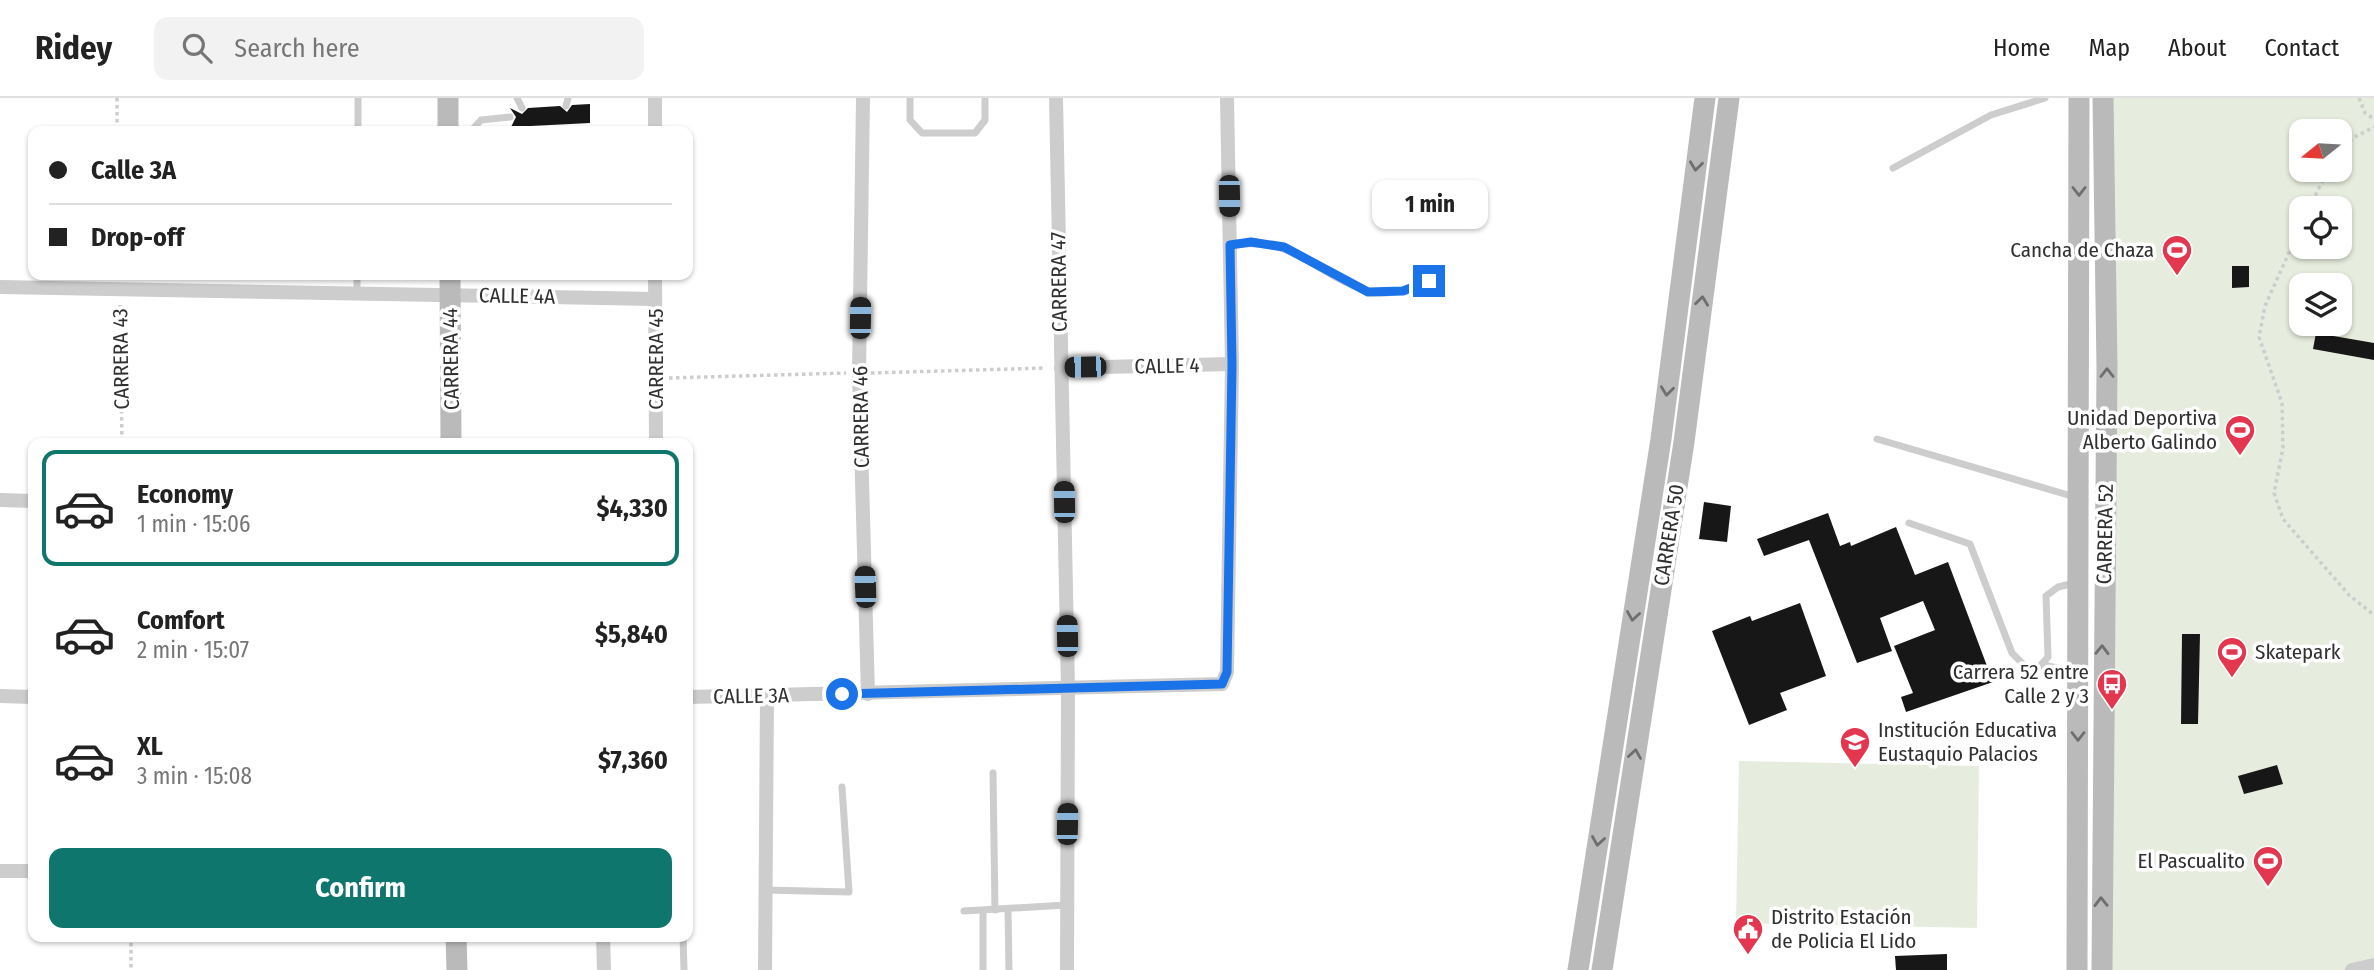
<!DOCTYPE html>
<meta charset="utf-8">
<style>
:root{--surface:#fff;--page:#f2f2f2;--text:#222;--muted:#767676;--line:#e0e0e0;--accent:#0f766e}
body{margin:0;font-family:"Fira Sans Condensed",sans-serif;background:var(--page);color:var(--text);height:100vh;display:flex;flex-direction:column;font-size:26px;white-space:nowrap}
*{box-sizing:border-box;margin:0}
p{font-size:23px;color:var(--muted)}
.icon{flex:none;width:38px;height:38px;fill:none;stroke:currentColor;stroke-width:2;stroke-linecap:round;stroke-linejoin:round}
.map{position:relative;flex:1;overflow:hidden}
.sheet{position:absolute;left:28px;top:340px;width:665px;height:504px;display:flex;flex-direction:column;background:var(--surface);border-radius:14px;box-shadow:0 2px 5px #0004}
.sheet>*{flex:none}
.top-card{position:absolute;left:28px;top:28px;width:665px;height:154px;border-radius:14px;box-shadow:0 2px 5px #0004;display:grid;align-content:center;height:154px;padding:0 21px;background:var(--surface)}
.needle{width:46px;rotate:252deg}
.tools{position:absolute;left:2289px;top:21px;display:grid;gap:14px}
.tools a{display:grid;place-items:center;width:63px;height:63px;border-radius:14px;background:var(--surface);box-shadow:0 2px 5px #0004;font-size:35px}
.end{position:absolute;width:32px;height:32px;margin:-16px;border:9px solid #1a73e8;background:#fff;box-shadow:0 0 0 4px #fff}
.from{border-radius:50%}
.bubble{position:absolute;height:49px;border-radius:14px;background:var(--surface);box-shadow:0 2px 5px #0004;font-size:23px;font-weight:700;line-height:49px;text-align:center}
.car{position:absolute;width:21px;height:42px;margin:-21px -10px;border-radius:9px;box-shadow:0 0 5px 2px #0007;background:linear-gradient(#222 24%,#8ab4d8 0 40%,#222 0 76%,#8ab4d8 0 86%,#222 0)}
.top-card b{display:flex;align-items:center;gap:24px;height:66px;font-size:26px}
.top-card b+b{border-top:2px solid var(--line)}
.top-card i{width:18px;height:18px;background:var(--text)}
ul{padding:12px 0 0;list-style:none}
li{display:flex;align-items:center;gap:21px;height:116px;margin:0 14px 10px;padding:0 7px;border:4px solid transparent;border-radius:14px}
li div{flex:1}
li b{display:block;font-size:26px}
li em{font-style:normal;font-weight:700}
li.active{border-color:var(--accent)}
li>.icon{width:63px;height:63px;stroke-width:1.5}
.action{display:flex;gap:14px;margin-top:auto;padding:14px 21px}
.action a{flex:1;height:80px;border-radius:14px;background:var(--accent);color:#fff;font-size:28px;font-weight:700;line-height:80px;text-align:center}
header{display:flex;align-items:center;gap:42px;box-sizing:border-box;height:98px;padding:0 35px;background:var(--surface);border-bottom:2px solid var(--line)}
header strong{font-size:33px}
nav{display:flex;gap:38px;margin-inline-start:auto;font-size:24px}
.search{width:490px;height:63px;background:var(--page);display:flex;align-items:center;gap:18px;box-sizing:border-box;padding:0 24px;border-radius:14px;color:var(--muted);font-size:26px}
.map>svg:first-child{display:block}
</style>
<header>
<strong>Ridey</strong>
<div class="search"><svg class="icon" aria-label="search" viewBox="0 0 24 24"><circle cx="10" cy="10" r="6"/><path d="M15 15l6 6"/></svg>Search here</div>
<nav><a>Home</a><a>Map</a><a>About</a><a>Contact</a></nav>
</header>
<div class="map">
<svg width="2374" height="872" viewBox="0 0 2374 872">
<rect width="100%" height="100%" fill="#fff"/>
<g fill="#e7edde" fill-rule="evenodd">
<path d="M 2103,0 L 2374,0 L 2374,867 L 2352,872 L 2102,872 ZM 2301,33 L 2340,33 L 2340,72 L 2301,72 ZM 2301,110 L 2340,110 L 2340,149 L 2301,149 ZM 2301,187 L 2340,187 L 2340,226 L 2301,226 Z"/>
<polygon points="1739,663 1979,668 1977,830 1736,825"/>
</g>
<g fill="#171717">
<polygon points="590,6 590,25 511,29 516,19 510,10 522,16 528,10 560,8 567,14 572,7"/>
<polygon points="2232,168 2249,168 2249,189 2232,190"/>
<polygon points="2316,235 2374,245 2374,262 2313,251"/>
<polygon points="1704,404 1731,408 1727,444 1699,441"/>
<polygon points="1828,415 1840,448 1850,444 1851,448 1896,429 1915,477 1948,464 1993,584 1906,614 1901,599 1913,595 1894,548 1935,532 1923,503 1880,520 1892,553 1857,565 1809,442 1764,458 1757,441"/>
<polygon points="1800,505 1826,578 1780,595 1787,612 1749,627 1712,533 1750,518 1752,523"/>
<polygon points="2182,536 2200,536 2198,626 2181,626"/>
<polygon points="2277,667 2283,686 2244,696 2238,678"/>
<polygon points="1947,856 1947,872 1896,872 1895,858"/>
</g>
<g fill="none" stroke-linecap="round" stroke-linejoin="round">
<g stroke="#cdcdcd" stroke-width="3.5" stroke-dasharray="3.5 3.5" stroke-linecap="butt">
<polyline points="117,0 117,33"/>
<polyline points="2359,0 2365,15 2374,21"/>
<polyline points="2340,54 2353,40 2374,29"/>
<polyline points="2309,110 2328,72"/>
<polyline points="2301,128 2265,208 2259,239 2282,305 2283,350 2274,395 2283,421 2349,497 2374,517"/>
<polyline points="120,207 122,345"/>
<polyline points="871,275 1046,270"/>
<polyline points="669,280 846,275"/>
<polyline points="131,838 131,872"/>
</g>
<g stroke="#cdcdcd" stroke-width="7">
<polyline points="517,0 522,10"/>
<polyline points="910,0 910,22 922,35 975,35 985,22 985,0"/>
<polyline points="566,8 568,0"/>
<polyline points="358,33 358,0"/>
<polyline points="471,33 481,22 510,19"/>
<polyline points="1893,70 1991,17 2045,0"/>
<path d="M 1230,147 C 1296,138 1312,174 1366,193 C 1386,200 1411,190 1429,183"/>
<polyline points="357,195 357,177"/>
<polyline points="1877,341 2075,399"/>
<polyline points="1909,425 1970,446 2012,555 2024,567 2038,570 2048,559 2046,498 2058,489 2075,485"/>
<polyline points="2044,567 2074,574"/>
<polyline points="993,675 995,812"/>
<polyline points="764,792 849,794 842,689"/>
<polyline points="1008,812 1009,872"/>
<polyline points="964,813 1066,807"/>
<polyline points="983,813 983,872"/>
<polyline points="683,838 684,872"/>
</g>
<g stroke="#cdcdcd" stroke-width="14">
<polyline points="655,0 655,33"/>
<polyline points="863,0 859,275 868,596"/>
<polyline points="1056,0 1068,591 1067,872"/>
<polyline points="655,177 656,345"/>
<polyline points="0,189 655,201"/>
<polyline points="1061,270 1232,266"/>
<polyline points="0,402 33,403"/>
<polyline points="0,598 33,599"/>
<polyline points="688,599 1222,586 1227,574 1232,266 1227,0"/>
<polyline points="0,773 33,773"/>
<polyline points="603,838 604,872"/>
<polyline points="765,872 767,598"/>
<polyline points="2352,872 2374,867"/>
</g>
<g stroke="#bababa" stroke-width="21">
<polyline points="448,0 448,33"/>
<polyline points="450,177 451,345"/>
<polyline points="456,838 457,872"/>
<polyline points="1578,872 1661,341 1705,0"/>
<polyline points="1602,872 1684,344 1729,0"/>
<polyline points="2077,872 2079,0"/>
<polyline points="2102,872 2107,270 2103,0"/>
</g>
</g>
<defs><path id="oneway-chevron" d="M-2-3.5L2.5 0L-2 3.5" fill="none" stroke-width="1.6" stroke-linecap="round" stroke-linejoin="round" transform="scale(1.75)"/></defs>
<g stroke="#6e6e6e">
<use href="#oneway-chevron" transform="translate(1696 68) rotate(97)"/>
<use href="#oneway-chevron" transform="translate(2079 93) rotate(90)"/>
<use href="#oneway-chevron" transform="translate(1702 203) rotate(-83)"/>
<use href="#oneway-chevron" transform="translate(2107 275) rotate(-90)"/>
<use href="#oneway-chevron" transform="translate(1667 293) rotate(97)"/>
<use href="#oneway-chevron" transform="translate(1633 518) rotate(99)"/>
<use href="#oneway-chevron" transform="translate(2102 552) rotate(-89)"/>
<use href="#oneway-chevron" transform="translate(2078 638) rotate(90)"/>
<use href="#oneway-chevron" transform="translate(1635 656) rotate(-81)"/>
<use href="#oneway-chevron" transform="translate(1598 743) rotate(99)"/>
<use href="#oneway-chevron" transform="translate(2101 804) rotate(-91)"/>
</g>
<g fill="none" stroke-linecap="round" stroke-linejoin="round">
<polyline stroke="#1a73e8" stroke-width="9" points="842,596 1222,586 1227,574 1232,267 1230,147 1251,144 1284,149 1368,194 1403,193 1429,183"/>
</g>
<defs>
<g id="stadium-pin" transform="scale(1.575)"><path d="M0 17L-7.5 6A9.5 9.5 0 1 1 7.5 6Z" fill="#e3364f" stroke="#fff"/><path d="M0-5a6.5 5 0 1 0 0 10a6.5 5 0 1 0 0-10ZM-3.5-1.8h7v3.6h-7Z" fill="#fff"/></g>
<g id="bus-pin" transform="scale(1.575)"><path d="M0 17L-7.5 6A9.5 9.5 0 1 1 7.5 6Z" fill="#e3364f" stroke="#fff"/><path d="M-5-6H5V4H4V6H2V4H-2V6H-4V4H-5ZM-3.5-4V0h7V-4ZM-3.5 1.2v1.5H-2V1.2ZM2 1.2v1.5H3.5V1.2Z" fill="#fff"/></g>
<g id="school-pin" transform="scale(1.575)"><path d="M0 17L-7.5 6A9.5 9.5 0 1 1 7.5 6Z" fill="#e3364f" stroke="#fff"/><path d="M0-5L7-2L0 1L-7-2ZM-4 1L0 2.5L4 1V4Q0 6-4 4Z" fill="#fff"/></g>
<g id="civic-pin" transform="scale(1.575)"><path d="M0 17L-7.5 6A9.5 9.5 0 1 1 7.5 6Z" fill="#e3364f" stroke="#fff"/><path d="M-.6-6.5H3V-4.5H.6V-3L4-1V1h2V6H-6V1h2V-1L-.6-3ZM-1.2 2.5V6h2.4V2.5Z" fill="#fff"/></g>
</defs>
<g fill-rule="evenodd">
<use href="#stadium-pin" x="2177" y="152"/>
<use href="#stadium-pin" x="2240" y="332"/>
<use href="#stadium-pin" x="2232" y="554"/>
<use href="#bus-pin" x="2112" y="586"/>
<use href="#school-pin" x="1855" y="644"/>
<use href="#stadium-pin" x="2268" y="763"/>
<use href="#civic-pin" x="1748" y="831"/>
</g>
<g text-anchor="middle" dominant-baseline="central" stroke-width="7" stroke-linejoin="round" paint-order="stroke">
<g font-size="21" fill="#303030" stroke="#fff" text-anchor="end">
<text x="2154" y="152">Cancha de Chaza</text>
<text x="2217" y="320">Unidad Deportiva<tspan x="2217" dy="24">Alberto Galindo</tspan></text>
<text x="2255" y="554" text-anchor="start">Skatepark</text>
<text x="2089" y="574">Carrera 52 entre<tspan x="2089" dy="24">Calle 2 y 3</tspan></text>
<text x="1878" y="632" text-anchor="start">Institución Educativa<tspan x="1878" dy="24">Eustaquio Palacios</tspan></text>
<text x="2245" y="763">El Pascualito</text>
<text x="1771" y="819" text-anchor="start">Distrito Estación<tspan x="1771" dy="24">de Policia El Lido</tspan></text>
</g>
<g font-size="21" fill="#303030" stroke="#fff">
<text transform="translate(1059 184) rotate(-91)">CARRERA 47</text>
<text transform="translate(517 198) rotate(1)">CALLE 4A</text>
<text transform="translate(121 261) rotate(-91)">CARRERA 43</text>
<text transform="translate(451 261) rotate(-91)">CARRERA 44</text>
<text transform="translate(656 261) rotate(-90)">CARRERA 45</text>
<text transform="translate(1167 268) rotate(-1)">CALLE 4</text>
<text transform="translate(861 319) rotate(-91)">CARRERA 46</text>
<text transform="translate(2105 436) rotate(-89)">CARRERA 52</text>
<text transform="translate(1669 437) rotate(-81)">CARRERA 50</text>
<text transform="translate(751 598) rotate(-1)">CALLE 3A</text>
</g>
</g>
</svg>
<div class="tools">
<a><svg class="needle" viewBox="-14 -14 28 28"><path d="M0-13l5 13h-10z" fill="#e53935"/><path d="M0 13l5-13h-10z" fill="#767676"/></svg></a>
<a><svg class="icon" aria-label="locate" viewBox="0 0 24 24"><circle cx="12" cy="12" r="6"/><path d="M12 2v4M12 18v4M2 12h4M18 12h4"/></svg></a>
<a><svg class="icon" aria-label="layers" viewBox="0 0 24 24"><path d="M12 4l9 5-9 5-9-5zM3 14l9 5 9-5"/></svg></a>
</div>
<i class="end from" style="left:842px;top:596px"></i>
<i class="end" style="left:1429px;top:183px"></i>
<div class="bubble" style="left:1372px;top:82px;width:116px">1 min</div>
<i class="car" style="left:1229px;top:98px;rotate:179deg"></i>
<i class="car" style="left:860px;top:220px;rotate:1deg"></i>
<i class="car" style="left:1085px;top:269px;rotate:269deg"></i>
<i class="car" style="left:1064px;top:404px;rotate:359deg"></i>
<i class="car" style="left:865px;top:489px;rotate:358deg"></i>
<i class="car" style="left:1067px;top:538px;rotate:359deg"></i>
<i class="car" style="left:1067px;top:726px;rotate:1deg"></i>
<div class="top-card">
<b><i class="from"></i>Calle 3A</b>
<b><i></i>Drop-off</b>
</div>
<section class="sheet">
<ul>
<li class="active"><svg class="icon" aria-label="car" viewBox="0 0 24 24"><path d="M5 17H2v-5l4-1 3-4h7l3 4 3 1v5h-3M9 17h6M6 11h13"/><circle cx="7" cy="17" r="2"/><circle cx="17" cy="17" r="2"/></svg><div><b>Economy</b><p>1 min · 15:06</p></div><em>$4,330</em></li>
<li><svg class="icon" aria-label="car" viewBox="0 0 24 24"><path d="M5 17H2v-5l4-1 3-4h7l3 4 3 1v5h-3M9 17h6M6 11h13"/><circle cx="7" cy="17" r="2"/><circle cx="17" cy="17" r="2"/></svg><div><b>Comfort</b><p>2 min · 15:07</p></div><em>$5,840</em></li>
<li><svg class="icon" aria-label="car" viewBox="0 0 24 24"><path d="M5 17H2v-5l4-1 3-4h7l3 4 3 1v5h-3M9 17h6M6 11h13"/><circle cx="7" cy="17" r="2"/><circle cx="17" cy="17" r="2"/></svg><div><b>XL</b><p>3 min · 15:08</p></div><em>$7,360</em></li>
</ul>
<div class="action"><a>Confirm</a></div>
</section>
</div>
